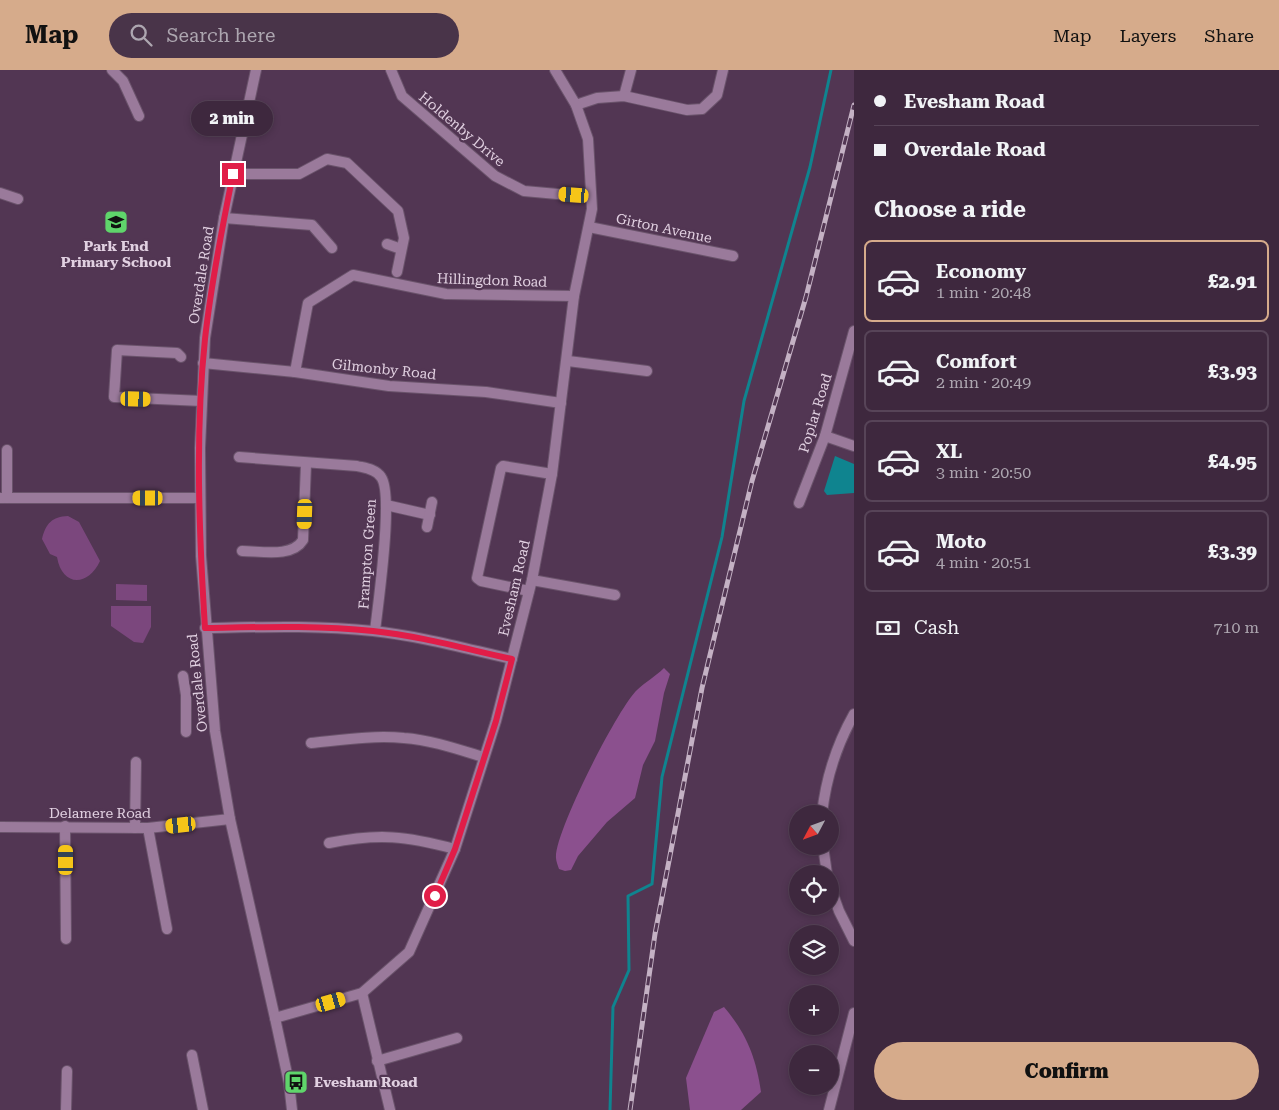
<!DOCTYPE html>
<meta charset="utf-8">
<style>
:root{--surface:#3e283e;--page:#493449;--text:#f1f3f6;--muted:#ada6b0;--line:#574458;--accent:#d6ab8b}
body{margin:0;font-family:"Roboto Serif",serif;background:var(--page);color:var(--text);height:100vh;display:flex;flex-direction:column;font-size:19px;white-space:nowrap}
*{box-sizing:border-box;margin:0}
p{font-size:16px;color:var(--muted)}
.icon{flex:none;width:28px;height:28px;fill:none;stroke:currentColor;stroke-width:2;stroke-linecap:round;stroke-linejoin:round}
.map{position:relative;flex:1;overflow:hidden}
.panel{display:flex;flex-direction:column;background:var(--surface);width:425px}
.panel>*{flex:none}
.top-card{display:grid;align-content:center;height:110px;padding:0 20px;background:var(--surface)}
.needle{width:32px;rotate:229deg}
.controls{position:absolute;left:789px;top:735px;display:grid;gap:10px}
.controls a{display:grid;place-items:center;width:50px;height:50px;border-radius:50%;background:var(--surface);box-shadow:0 2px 8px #0003,0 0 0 1px var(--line);font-size:25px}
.end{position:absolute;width:22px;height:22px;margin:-11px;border:6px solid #e11d48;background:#fff;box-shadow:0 0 0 2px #fff}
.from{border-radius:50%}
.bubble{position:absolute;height:35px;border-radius:18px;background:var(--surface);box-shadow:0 2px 8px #0003,0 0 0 1px var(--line);font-size:16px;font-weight:800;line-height:35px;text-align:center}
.car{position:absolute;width:15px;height:30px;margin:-15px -8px;border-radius:6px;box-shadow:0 0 4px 1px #0007;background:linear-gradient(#f5c518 24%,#345 0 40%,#f5c518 0 76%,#345 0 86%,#f5c518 0)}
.top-card b{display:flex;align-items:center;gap:18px;height:48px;font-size:19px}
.top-card b+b{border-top:1px solid var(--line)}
.top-card i{width:12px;height:12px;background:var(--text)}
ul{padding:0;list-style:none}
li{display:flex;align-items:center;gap:15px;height:82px;margin:0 10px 8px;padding:0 10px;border:2px solid var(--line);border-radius:8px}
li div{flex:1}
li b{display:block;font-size:19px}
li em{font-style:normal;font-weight:800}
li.selected{border-color:var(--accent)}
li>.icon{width:45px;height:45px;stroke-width:1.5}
h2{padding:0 20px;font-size:22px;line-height:60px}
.pay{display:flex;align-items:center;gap:12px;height:55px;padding:0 20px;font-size:19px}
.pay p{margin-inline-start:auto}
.button{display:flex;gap:10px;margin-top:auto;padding:10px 20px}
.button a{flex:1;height:58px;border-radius:30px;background:var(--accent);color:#111;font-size:20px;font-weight:800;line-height:58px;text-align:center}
header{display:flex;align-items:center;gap:30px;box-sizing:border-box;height:70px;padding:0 25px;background:var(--accent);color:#111}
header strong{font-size:24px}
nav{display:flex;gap:28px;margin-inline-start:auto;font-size:18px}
.search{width:350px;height:45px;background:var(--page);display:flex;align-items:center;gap:12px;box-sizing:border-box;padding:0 18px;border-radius:28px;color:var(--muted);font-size:19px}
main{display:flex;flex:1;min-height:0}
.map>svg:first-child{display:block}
</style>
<header>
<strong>Map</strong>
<div class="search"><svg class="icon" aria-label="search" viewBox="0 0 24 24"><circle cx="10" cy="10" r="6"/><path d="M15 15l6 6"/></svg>Search here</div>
<nav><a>Map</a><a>Layers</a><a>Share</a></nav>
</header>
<main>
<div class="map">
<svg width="854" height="1040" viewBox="0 0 854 1040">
<rect width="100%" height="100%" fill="#523653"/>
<g fill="#7b477d">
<path d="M 68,446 L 79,452 L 100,491 C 88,517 62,517 57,487 L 50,484 L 42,469 C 46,453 52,447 68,446 Z"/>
<polygon points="116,514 147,515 147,531 116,530"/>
<polygon points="111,536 151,536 151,557 143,573 134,572 111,556"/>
</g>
<g fill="#8b508e">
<path d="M 664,598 L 670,604 L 664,623 L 655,671 L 643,695 L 635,728 L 607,752 L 578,786 L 571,800 L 565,801 L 559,799 C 558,796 556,791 556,788 C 554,763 618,638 637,620 C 645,612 655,607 664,598 Z"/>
<path d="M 724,937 C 747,964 756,988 761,1022 L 741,1040 L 690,1040 L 686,1008 L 714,942 Z"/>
</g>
<polygon fill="#0f848f" points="835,386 854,394 854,423 827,425 824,421"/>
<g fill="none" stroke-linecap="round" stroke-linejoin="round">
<polyline stroke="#0f848f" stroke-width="3" points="610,1040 613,937 629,900 628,826 652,814 662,707 722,467 744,331 810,97 831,0"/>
<g stroke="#6a536b" stroke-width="12">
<g id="minor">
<polyline points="112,0 123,11 139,46"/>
<polyline points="256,0 224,148 205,268 200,378 201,486 215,661 230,749 275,948 289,1013 292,1040"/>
<polyline points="391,0 402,26 495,106 524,121 591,127"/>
<polyline points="624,26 631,0"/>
<polyline points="576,35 597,28 624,26 687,40 702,39 717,25 723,0"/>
<polyline points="233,104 299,104 327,89 347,93 398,141 404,168 397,202"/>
<polyline points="0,123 18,129"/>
<polyline points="224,148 312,155 332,178"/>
<polyline points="589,157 733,186"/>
<polyline points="387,174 401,179"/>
<polyline points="181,287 177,283 117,280 114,327 202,331"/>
<polyline points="568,291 647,301"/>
<polyline points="203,293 295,302 389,316 486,322 561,333"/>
<polyline points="295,302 308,233 353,205 446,224 574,226"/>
<polyline points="825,366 854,376"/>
<path d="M 239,387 L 357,396 C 365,398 376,399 381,407 C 394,424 378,534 375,561"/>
<polyline points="0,428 200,428"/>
<polyline points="7,428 7,380"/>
<polyline points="799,433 825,366 854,261"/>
<polyline points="386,435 430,445"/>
<polyline points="427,457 432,432"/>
<path d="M 242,481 C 261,481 292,488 303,470 L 306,394"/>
<polyline points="532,510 615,525"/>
<polyline points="529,521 481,511 477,508 501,398 503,396 552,404"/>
<path d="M 205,558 C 261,557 317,555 373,561 C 420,566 467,579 512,589"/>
<polyline points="183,606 186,625 186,662"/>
<path d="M 311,673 C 341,670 373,665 404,668 C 431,670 457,679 483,687"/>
<path d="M 822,744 C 826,707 836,676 854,644"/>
<polyline points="65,756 66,869"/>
<polyline points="0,757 148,758 230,749"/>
<polyline points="135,758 136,692"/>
<polyline points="148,758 167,859"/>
<path d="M 329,773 C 379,763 406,766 455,779"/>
<polyline points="823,776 827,804"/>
<polyline points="830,816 839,841 854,871"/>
<polyline points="362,923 390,1040"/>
<polyline points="275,948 362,923 409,882 455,779 496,651 532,510 552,404 574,226 592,139 588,69 576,35 555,0"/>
<polyline points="192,985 203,1040"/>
<polyline points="377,991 457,968"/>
<polyline points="66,1040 67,1001"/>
<polyline points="829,1040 854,943"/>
</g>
</g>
<use href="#minor" stroke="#9a7a9b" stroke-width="10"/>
<g stroke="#c4b1c4" stroke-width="5">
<polyline id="rail" points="630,1040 655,864 702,618 752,411 806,227 854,35"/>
</g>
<use href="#rail" stroke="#523653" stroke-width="3" stroke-dasharray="9" stroke-linecap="butt"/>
</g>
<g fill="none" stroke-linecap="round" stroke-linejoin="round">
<path stroke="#e11d48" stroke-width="6" d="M 233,104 C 222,158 211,214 205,269 C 195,364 199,462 205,558 C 261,557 317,555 373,561 C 420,566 466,579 512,589 L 496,651 L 455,779 L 435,826"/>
</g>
<defs>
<g id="school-square" transform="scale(1.25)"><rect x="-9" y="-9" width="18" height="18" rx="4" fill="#5fd56b" stroke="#523653"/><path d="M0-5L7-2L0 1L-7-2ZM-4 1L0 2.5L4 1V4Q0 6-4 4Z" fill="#111"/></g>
<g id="bus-square" transform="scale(1.25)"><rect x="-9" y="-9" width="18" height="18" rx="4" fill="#5fd56b" stroke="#523653"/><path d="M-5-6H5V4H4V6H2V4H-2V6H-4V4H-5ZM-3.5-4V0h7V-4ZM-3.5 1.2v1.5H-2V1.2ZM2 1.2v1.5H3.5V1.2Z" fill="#111"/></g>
</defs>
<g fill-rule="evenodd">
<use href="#school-square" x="116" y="152"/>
<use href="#bus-square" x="296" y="1012"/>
</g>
<g text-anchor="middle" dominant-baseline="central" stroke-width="4.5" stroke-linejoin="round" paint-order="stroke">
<g font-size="14" fill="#e1d0e1" stroke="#523653">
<text transform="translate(462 59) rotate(40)">Holdenby Drive</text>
<text transform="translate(664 158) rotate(12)">Girton Avenue</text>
<text transform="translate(201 205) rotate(-81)">Overdale Road</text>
<text transform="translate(492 210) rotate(2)">Hillingdon Road</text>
<text transform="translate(384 299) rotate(6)">Gilmonby Road</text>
<text transform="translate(815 343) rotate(-73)">Poplar Road</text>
<text transform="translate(367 484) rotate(-86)">Frampton Green</text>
<text transform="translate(514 518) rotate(-77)">Evesham Road</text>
<text transform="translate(197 613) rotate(-96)">Overdale Road</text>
<text x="100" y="743">Delamere Road</text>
</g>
<g font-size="14" font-weight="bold" fill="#e1d0e1" stroke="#523653">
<text x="116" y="176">Park End<tspan x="116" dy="16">Primary School</tspan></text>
<text x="314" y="1012" text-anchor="start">Evesham Road</text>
</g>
</g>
</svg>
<div class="controls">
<a><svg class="needle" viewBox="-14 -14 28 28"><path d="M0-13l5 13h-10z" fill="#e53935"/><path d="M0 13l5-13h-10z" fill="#ada6b0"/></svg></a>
<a><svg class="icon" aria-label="locate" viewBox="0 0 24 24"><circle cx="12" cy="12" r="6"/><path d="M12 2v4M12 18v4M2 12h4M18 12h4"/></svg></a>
<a><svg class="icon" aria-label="layers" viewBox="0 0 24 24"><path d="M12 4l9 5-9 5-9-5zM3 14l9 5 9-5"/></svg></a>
<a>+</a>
<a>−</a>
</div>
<i class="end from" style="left:435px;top:826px"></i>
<i class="end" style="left:233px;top:104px"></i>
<div class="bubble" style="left:191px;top:31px;width:82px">2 min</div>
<i class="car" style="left:574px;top:125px;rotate:274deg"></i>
<i class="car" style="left:136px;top:329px;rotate:91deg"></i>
<i class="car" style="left:148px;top:428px;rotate:270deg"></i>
<i class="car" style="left:305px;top:444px;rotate:182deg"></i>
<i class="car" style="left:181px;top:755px;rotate:264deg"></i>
<i class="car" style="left:66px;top:790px;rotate:0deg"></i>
<i class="car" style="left:331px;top:932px;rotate:74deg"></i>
</div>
<section class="panel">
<div class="top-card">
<b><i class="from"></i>Evesham Road</b>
<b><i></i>Overdale Road</b>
</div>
<h2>Choose a ride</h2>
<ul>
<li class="selected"><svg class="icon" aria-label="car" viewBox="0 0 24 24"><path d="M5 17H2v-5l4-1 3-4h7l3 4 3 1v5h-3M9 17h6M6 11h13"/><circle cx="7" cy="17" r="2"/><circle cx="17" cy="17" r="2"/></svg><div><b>Economy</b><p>1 min · 20:48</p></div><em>£2.91</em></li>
<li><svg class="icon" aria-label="car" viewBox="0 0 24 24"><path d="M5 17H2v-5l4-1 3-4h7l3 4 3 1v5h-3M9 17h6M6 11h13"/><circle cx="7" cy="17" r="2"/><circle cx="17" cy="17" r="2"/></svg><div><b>Comfort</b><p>2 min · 20:49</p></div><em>£3.93</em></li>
<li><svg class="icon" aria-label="car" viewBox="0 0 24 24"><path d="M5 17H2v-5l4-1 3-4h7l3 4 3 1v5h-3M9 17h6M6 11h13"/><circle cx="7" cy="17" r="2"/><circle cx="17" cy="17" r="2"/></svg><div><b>XL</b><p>3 min · 20:50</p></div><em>£4.95</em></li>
<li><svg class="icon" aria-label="car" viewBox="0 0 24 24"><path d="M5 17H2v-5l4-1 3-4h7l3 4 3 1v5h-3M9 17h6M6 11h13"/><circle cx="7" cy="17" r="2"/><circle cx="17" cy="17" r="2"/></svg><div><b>Moto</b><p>4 min · 20:51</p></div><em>£3.39</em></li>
</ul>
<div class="pay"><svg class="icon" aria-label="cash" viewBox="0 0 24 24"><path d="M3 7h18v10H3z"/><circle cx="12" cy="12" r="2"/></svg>Cash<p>710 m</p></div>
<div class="button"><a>Confirm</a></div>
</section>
</main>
